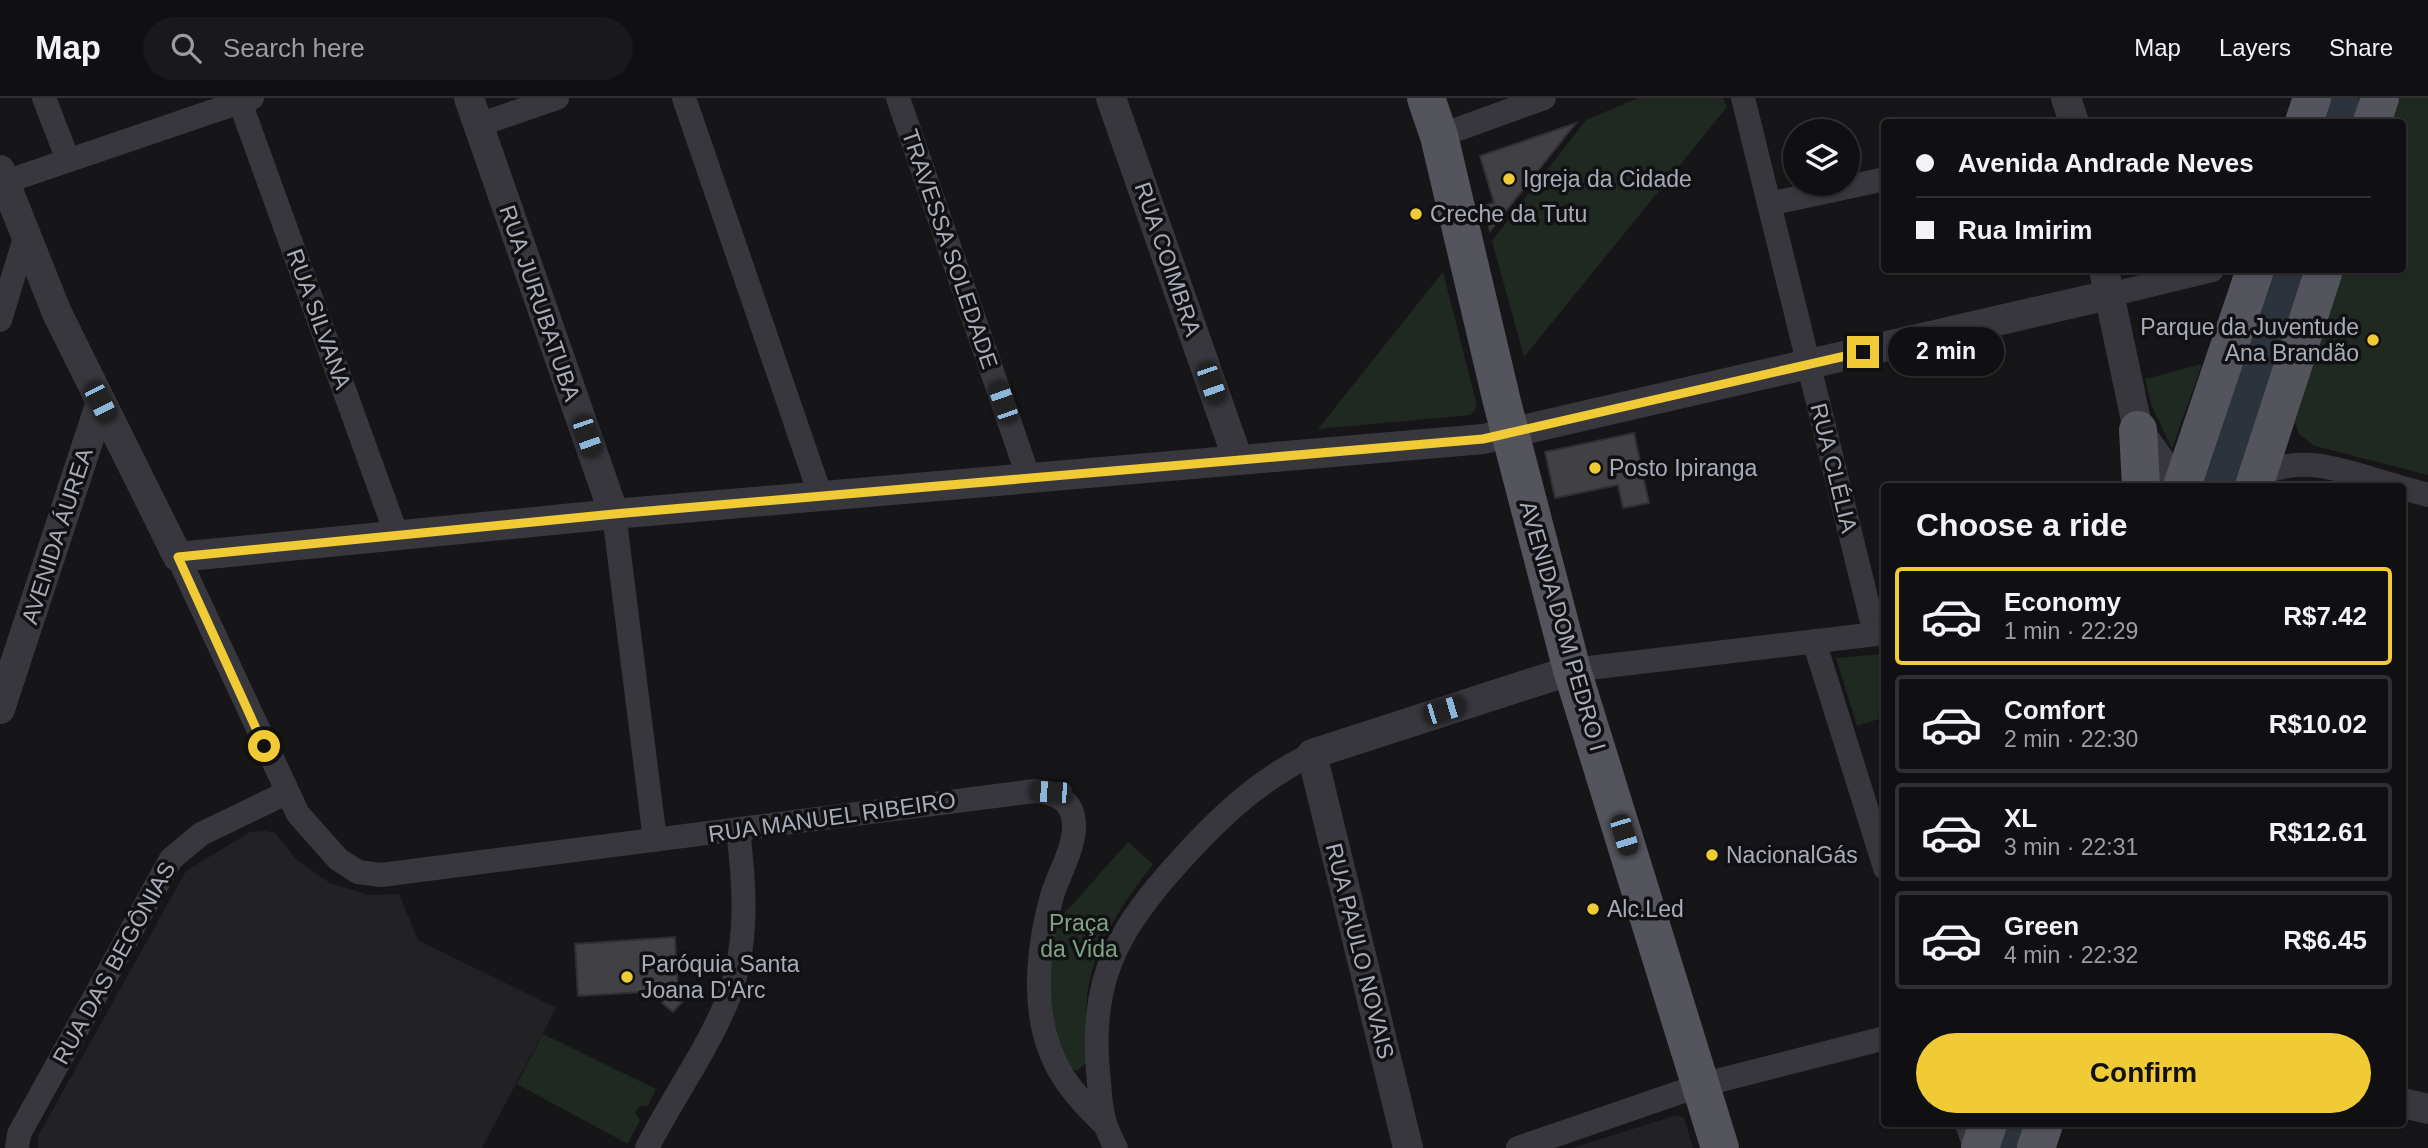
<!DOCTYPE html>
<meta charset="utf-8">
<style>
:root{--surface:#101012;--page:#19191b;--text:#f1f3f6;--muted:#9c9d9f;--line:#303032;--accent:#f0cb36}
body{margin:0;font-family:Arial,sans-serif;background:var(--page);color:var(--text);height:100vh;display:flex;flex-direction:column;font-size:26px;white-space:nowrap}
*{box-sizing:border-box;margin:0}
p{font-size:23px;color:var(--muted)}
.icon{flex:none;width:38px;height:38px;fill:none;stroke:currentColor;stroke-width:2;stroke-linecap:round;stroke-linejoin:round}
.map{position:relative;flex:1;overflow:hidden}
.drawer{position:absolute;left:1881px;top:385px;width:525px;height:644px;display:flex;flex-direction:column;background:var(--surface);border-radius:7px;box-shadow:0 2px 5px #0004,0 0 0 2px var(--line)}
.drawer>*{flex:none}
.banner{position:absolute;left:1881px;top:21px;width:525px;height:154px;border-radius:7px;box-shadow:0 2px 5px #0004,0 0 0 2px var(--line);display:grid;align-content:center;height:154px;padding:0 35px;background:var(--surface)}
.controls{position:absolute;left:1783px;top:21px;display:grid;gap:14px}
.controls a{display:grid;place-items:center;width:77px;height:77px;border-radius:50%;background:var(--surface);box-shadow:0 2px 5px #0004,0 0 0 2px var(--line);font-size:35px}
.end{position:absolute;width:32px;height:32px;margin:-16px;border:9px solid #f0cb36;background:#111;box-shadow:0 0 0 4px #111}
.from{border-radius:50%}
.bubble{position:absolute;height:49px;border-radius:24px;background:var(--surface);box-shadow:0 2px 5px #0004,0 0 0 2px var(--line);font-size:23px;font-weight:600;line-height:49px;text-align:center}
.car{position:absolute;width:21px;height:42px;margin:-21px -10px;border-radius:9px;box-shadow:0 0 5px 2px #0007;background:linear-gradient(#222 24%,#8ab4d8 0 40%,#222 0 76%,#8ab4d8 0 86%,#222 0)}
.banner b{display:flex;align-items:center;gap:24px;height:66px;font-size:26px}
.banner b+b{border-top:2px solid var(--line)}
.banner i{width:18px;height:18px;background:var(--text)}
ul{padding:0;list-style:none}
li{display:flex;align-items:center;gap:21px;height:98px;margin:0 14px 10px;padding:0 21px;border:4px solid var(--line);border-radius:7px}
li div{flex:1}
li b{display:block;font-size:26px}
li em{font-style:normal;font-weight:600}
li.active{border-color:var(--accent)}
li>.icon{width:63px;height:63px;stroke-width:1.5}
h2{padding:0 35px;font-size:32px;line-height:84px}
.button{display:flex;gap:14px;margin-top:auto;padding:14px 35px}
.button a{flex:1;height:80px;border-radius:42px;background:var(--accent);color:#111;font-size:28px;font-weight:600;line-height:80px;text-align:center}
header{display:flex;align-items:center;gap:42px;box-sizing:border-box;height:98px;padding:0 35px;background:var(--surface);border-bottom:2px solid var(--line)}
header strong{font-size:33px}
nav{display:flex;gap:38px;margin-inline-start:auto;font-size:24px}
.search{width:490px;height:63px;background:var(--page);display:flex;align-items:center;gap:18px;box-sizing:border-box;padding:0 24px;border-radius:38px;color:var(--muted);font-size:26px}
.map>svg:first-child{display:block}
</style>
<header>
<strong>Map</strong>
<div class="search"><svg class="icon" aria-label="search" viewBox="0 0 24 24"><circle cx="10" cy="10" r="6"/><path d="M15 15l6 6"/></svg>Search here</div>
<nav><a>Map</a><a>Layers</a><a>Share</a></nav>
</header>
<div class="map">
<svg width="2428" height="1050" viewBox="0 0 2428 1050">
<rect width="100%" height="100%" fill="#161618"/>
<g fill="#222225">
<polygon points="265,733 275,735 297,762 330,785 369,797 399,796 418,842 556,910 482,1050 38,1050 38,1038 186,773 250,734"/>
<polygon points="1677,1017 1684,1020 1693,1050 1572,1050"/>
</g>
<g fill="#202822">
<polygon points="1638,0 1723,0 1727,9 1524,259 1492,143 1586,22"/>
<polygon points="2396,0 2428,0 2428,377 2315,348 2300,337 2295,325 2341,172 2403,172 2403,24 2388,24"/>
<polygon points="1443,174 1477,308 1471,317 1318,331"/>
<polygon points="2202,266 2172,351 2151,306 2145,281"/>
<polygon points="1885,556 1885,619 1857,628 1836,560"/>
<path d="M 1128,744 L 1153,766 C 1123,805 1092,849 1087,900 C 1085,922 1087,943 1086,965 L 1077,973 C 1047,963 1045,850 1056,825 C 1059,818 1069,810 1074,805 C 1092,784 1110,764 1128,744 Z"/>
<polygon points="543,936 656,991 648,1008 640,1008 635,1015 640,1022 628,1046 517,986"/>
</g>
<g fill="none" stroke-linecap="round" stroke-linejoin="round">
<g stroke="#2c333c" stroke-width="38">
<polyline points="2333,24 2340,0"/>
<polyline points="2215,388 2285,172"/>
<polyline points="2014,1050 2022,1026"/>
</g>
</g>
<g fill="#404045" stroke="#303034" stroke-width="2">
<polygon points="1576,25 1490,133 1483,108 1494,105 1480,58"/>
<polygon points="1634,335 1649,405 1623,410 1618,387 1555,400 1545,354"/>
<polygon points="675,839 678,892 578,898 575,846"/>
<polygon points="672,894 683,903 673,914 662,905"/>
</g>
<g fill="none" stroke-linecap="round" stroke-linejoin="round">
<polyline stroke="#37373d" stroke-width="18" points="1964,1026 1972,1050"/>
<g stroke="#37373d" stroke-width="24">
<polyline points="44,0 68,62"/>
<polyline points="684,0 821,399"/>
<polyline points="898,0 1029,381"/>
<polyline points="1743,0 1875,536"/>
<polyline points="240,4 397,438"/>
<polyline points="478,27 557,0"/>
<polyline points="1439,38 1544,0"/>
<polyline points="5,84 252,0"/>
<polyline points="1769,106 1885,81"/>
<polyline points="2109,197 2212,172"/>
<polyline points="0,222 25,140"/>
<path d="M 2258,377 C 2308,354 2347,375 2397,388"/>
<polyline points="2403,390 2428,397"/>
<polyline points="614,416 655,742"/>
<path d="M 178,459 L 298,716 L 338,761 L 358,774 L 381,777 L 1034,693 C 1054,694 1073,701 1074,726 C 1075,749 1059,775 1052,798 C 1036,857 1029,926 1064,980 C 1075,997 1089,1011 1103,1025"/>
<polyline points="1814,543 1885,770"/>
<polyline points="1572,572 1885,535"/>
<polyline points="17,1050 19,1036 171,761 201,736 286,695"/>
<path d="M 647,1050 C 672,1001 706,954 727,903 C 749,850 745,788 738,732"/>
<path d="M 1116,1050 C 1100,1021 1101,1006 1098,974 C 1089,874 1123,825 1187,755 C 1225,714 1261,681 1312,656"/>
<polyline points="1518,1050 1701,987 1885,940"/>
</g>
<g stroke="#37373d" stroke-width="30">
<polyline points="469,0 614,416"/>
<polyline points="1111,0 1238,362"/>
<polyline points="2066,0 2074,24"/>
<polyline points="0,72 57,215 178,459 614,416 1483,341 2109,197"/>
<polyline points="2104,172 2138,332 2178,388"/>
<polyline points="0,611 101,304"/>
<polyline points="2403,1005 2428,1011"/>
<polyline points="1408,1050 1312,656 1572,572"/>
</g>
<g stroke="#53545c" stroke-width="38">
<polyline points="1426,0 1439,38 1502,304 1572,572 1720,1050"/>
<polyline points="2304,24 2312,0"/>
<polyline points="2372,24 2380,0"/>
<polyline points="2138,332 2141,388"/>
<polyline points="2182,388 2255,172"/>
<polyline points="2254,388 2324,172"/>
<polyline points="1980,1050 1988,1026"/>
<polyline points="2036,1050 2044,1026"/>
</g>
</g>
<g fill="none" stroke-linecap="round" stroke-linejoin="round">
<polyline stroke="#f0cb36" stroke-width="9" points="264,648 178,459 614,416 1483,341 1863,254"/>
</g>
<g fill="#f0cb36" stroke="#111113" stroke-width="2.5">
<circle cx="1509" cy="81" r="7"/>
<circle cx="1416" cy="116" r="7"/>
<circle cx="2373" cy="242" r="7"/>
<circle cx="1595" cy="370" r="7"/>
<circle cx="1712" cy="757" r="7"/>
<circle cx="1593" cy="811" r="7"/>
<circle cx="627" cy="879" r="7"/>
</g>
<g text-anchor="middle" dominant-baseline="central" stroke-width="7" stroke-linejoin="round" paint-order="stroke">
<g font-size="23" fill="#a8abb8" stroke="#111113" text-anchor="start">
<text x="1523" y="81">Igreja da Cidade</text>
<text x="1430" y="116">Creche da Tutu</text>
<text x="2359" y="229" text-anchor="end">Parque da Juventude<tspan x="2359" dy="26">Ana Brandão</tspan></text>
<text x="1609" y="370">Posto Ipiranga</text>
<text x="1726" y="757">NacionalGás</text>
<text x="1607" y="811">Alc.Led</text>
<text x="641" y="866">Paróquia Santa<tspan x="641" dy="26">Joana D'Arc</tspan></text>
</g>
<g font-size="23" fill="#a8abb8" stroke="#111113">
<text transform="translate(950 151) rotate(71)">TRAVESSA SOLEDADE</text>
<text transform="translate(1168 161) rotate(71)">RUA COIMBRA</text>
<text transform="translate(540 205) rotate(71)">RUA JURUBATUBA</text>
<text transform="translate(319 221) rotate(70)">RUA SILVANA</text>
<text transform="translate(1834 370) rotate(76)">RUA CLÉLIA</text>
<text transform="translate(57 438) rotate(-72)">AVENIDA ÁUREA</text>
<text transform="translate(1563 528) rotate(74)">AVENIDA DOM PEDRO I</text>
<text transform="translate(832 719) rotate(-8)">RUA MANUEL RIBEIRO</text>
<text transform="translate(1360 853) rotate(76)">RUA PAULO NOVAIS</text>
<text transform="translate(114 865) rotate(-61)">RUA DAS BEGÔNIAS</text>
</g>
<g font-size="23" fill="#7fa286" stroke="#111113">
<text x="1079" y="825">Praça<tspan x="1079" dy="26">da Vida</tspan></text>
</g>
</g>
</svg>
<div class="controls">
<a><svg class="icon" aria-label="layers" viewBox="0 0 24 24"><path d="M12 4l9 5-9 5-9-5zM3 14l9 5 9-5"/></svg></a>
</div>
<i class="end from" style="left:264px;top:648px"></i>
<i class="end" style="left:1863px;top:254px"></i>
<div class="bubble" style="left:1888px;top:229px;width:116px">2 min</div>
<i class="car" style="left:1211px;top:285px;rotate:161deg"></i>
<i class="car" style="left:100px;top:304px;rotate:153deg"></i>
<i class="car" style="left:1003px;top:304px;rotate:341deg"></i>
<i class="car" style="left:587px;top:338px;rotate:161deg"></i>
<i class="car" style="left:1444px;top:612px;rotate:73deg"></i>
<i class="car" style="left:1051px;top:694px;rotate:273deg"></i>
<i class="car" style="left:1624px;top:737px;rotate:163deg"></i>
<div class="banner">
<b><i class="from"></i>Avenida Andrade Neves</b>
<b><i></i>Rua Imirim</b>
</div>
<section class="drawer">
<h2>Choose a ride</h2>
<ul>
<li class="active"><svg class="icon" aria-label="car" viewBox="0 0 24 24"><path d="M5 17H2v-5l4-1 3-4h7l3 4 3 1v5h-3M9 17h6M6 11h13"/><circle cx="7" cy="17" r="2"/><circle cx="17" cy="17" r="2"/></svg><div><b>Economy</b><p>1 min · 22:29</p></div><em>R$7.42</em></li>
<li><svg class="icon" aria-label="car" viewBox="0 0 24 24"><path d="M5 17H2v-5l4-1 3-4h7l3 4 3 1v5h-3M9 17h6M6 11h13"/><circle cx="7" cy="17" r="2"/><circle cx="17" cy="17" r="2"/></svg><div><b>Comfort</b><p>2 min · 22:30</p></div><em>R$10.02</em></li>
<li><svg class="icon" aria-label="car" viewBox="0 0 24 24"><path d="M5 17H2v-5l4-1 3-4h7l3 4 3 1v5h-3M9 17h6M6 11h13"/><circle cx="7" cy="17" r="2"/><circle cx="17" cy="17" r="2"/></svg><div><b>XL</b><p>3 min · 22:31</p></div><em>R$12.61</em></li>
<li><svg class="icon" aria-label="car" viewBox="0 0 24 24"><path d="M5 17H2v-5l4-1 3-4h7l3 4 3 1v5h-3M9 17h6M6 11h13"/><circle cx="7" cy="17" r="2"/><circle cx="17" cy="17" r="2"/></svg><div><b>Green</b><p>4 min · 22:32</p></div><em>R$6.45</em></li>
</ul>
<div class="button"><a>Confirm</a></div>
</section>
</div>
